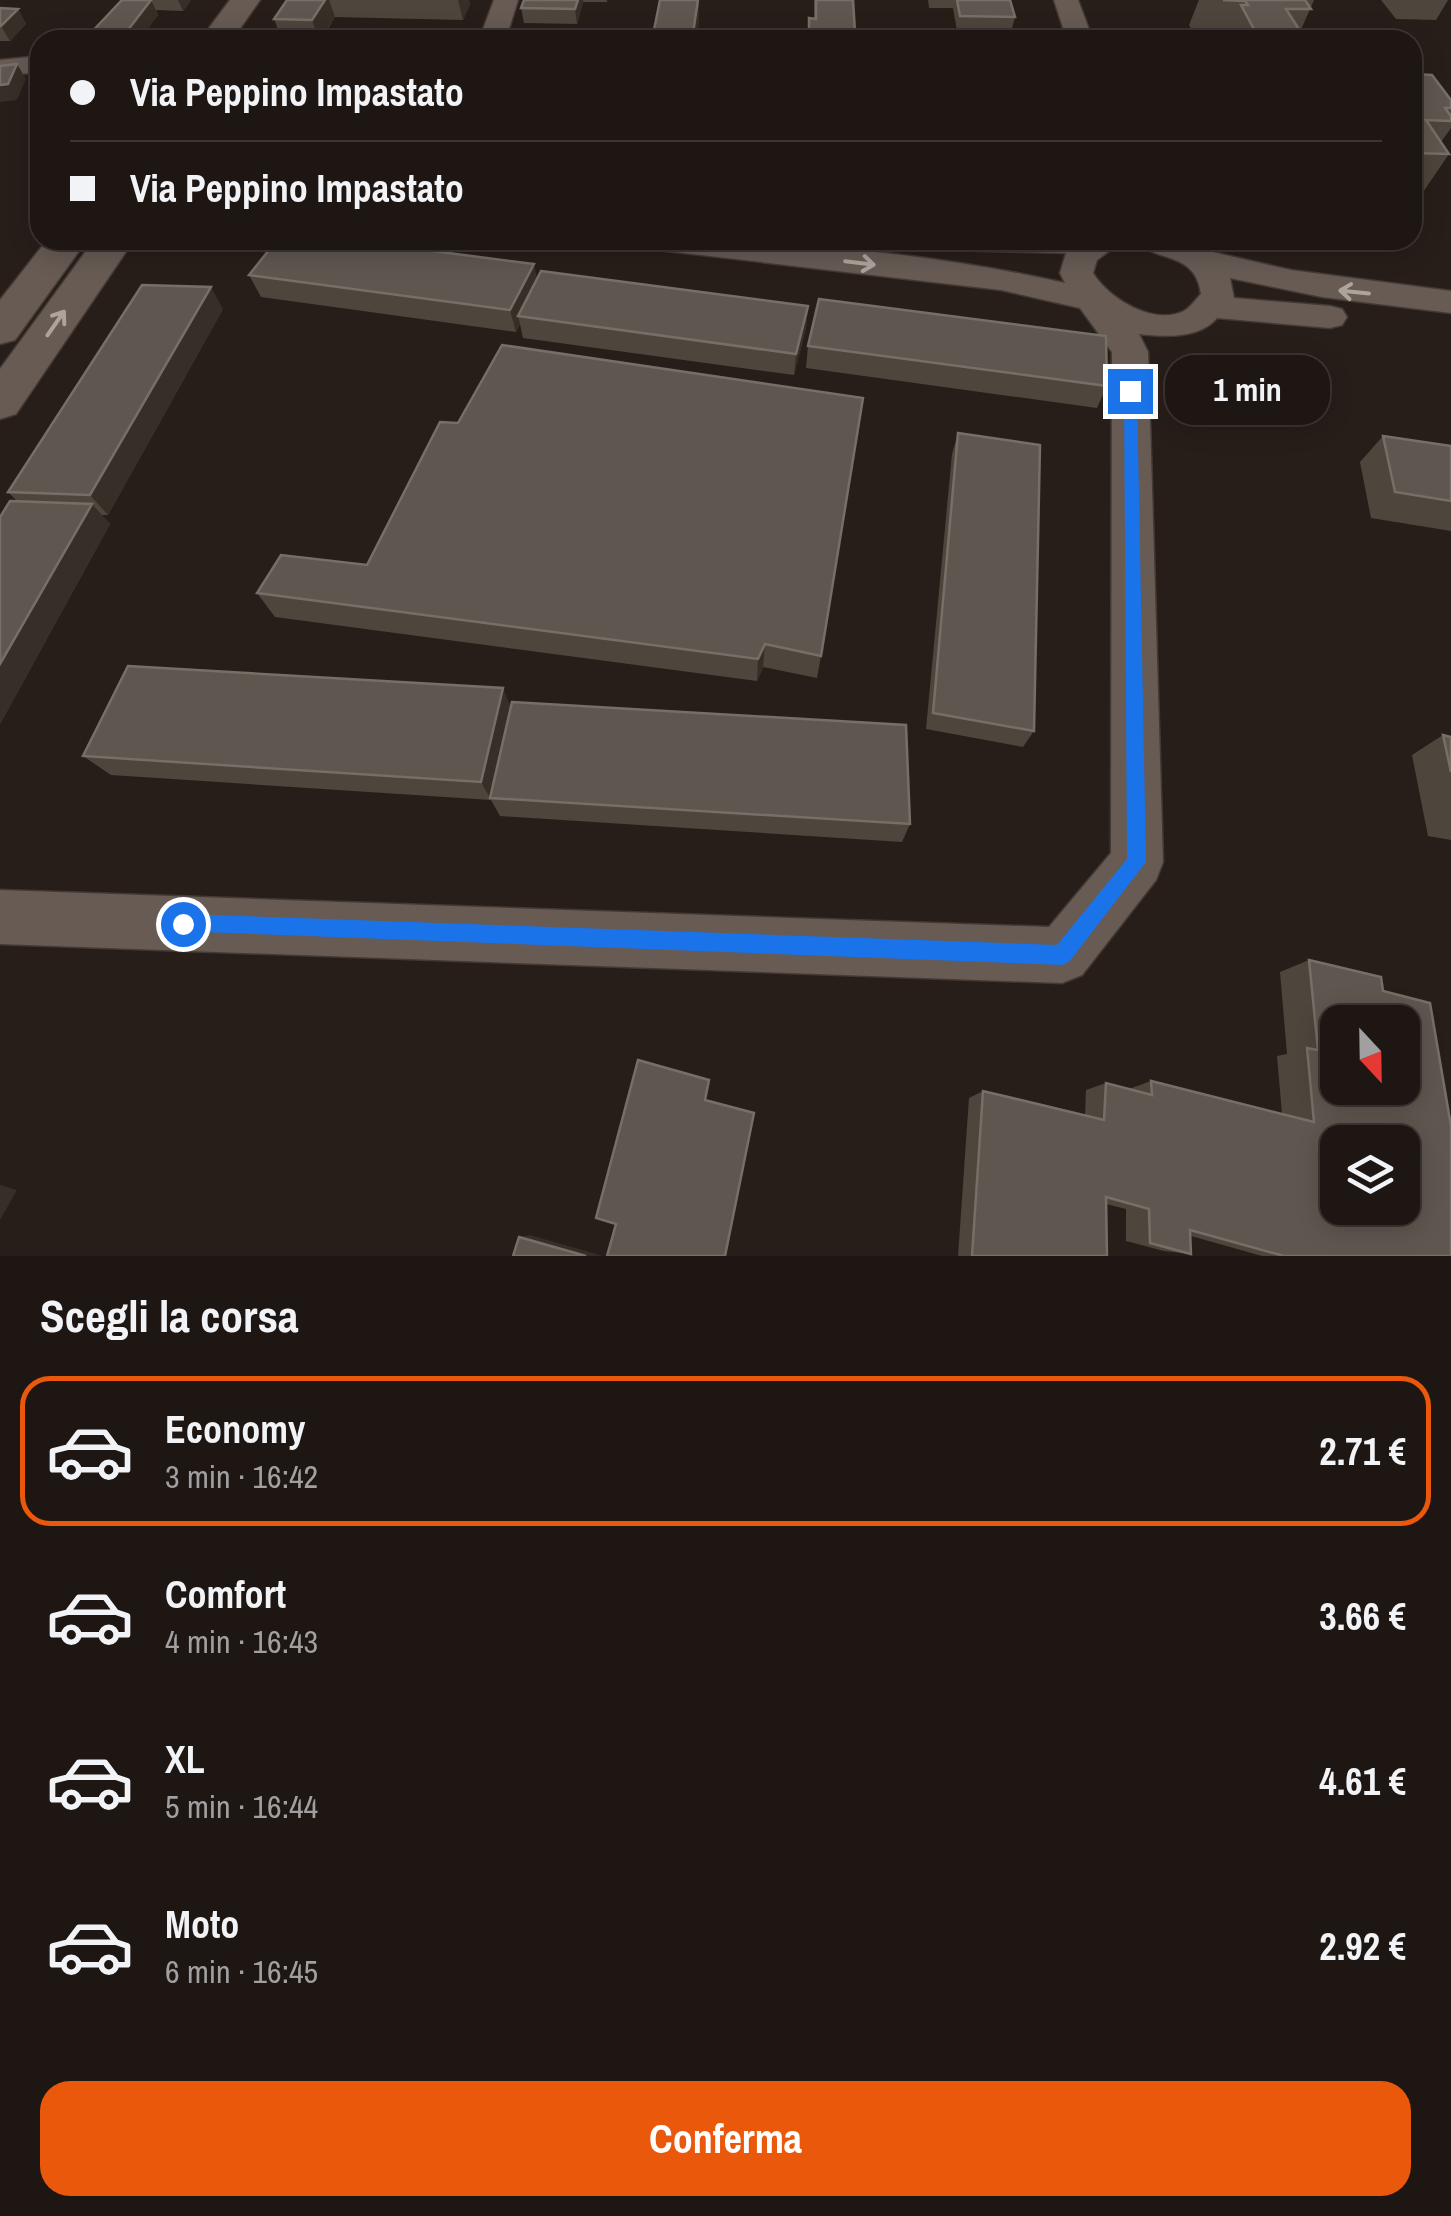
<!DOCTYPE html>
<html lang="it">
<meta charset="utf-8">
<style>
:root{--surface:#1e1613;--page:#261f1c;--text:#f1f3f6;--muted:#a19fa0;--line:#3c3533;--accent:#ea580c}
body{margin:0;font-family:"Archivo Narrow",sans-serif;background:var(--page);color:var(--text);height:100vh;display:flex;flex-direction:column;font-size:38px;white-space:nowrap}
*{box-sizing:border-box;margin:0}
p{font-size:32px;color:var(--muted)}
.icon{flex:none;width:55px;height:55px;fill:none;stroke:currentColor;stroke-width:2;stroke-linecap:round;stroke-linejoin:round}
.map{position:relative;height:1256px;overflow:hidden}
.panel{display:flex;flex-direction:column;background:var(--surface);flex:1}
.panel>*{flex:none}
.hud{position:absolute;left:30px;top:30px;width:1392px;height:220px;border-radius:30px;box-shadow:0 5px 25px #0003,0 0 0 2px var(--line);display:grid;align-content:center;height:220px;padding:0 40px;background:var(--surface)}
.needle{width:65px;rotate:158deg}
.controls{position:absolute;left:1320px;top:1005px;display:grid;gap:20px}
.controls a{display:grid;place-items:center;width:100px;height:100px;border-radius:20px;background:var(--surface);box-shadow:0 5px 25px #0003,0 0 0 2px var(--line);font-size:50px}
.end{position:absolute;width:45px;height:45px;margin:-22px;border:12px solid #1a73e8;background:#fff;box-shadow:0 0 0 5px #fff}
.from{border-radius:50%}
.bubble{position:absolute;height:70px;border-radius:30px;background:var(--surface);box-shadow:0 5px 25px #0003,0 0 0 2px var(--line);font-size:32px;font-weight:800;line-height:70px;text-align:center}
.hud b{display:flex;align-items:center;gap:35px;height:95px;font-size:38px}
.hud b+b{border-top:2px solid var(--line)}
.hud i{width:25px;height:25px;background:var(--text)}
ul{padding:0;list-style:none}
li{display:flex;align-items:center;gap:30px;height:150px;margin:0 20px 15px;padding:0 20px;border:5px solid transparent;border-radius:30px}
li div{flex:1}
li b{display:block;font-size:38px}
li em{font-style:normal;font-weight:800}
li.selected{border-color:var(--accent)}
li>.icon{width:90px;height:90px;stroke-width:1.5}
h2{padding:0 40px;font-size:45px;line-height:120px}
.primary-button{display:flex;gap:20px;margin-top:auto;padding:20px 40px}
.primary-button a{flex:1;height:115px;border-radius:30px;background:var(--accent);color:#fff;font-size:40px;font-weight:800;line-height:115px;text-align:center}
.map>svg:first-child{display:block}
</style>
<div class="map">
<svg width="1451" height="1256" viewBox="0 0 1451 1256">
<rect width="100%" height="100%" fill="#281e19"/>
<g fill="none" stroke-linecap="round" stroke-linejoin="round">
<g stroke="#433a36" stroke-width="3">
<g id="minor">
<polygon points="494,0 518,0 508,32 495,40 482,32"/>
<polygon points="1054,0 1078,0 1093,40 1067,40"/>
<polygon points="40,56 40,72 0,76 0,60"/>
<path d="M 642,240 C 783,240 928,252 1065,283 L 1060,273 L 1066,253 L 951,250 L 940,247 L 935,240 L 1124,240 L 1097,260 L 1093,273 C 1108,298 1153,326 1184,311 C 1190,308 1196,299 1201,294 C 1195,249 1154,264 1137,240 L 1188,240 L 1208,251 L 1291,270 L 1451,291 L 1451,313 L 1322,297 L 1230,278 L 1234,298 L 1330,306 L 1342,309 L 1347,317 L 1342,325 L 1330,328 L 1217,318 C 1199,339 1164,337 1139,334 L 1148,352 L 1163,862 L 1156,880 L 1082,975 L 1062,983 L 0,944 L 0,890 L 1049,927 L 1111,853 L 1112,352 L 1080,308 L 1001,290 L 658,250 L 647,247 Z"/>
</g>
</g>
<g stroke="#433a36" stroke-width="3">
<g id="tertiary">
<polygon points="230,0 260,0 232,40 200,40"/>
<polygon points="47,240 87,240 15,340 0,344 0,300"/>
<polygon points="94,240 134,240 16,414 0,419 0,369"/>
</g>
</g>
<use href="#minor" fill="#675b54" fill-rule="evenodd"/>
<use href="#tertiary" fill="#675b54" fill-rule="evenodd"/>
</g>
<g fill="#4d463d">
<polygon points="122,0 191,0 183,11 156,10 158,15 139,40 87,40 86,38"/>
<polygon points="287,0 469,0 470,4 463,20 335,17 321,40 282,40 274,19"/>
<polygon points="524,0 607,0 607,2 583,2 577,24 524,23 521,8"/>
<polygon points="814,0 853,0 854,40 807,40 809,18 814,19"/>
<polygon points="928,0 1010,0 1015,17 1011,32 957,31 953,8 929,8"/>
<polygon points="1199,0 1314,0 1300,32 1302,34 1299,40 1197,40 1189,25"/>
<polygon points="1381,0 1448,0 1436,20 1396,19"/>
<polygon points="0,8 18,9 26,24 10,41 0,41"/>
<polygon points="1412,74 1451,100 1451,128 1441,142 1449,154 1417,201 1412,201"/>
<polygon points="249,275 537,278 808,306 806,328 794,375 523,338 520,324 516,332 261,297"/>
<polygon points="223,309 108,515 101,515 110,524 0,724 0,517 17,501 8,492"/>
<polygon points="808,346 1107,386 1097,408 806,368"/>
<polygon points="440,422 821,656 817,678 763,667 757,681 275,617 257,593 367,565"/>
<polygon points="958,433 1034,731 1023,747 926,729 952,454"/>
<polygon points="1383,436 1451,446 1451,531 1371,518 1360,462"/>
<polygon points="511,706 910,824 902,842 500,816 491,800 111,775 83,756"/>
<polygon points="1443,735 1451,737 1451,840 1428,836 1412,755"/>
<polygon points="1309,960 1383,991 1451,1256 1262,1256 1191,1236 1191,1254 1164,1251 1126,1241 1126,1209 1106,1204 1107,1256 958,1256 969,1098 983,1091 1085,1116 1086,1090 1106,1083 1129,1089 1151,1081 1282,1114 1277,1056 1287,1054 1280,972"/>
</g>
<g fill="#362e27">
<polygon points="151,0 158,15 139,40 121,40 121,39"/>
<polygon points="178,0 191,0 183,11"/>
<polygon points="325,0 329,0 335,17 319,40 312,20"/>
<polygon points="458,0 469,0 470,4 463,20"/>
<polygon points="578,0 583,0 583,2 577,24 575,9"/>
<polygon points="699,0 699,23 697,40 692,40"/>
<polygon points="18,9 26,24 10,41 1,26"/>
<polygon points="17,64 26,79 17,100 0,102 0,85"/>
<polygon points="534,264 539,286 518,316 520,324 516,332 510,310"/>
<polygon points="211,287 223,309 108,515 90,495"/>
<polygon points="808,306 806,328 794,375 796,354"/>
<polygon points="92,504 110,524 0,724 0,664"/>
<polygon points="765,644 763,667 757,681 758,659"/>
<polygon points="503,688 512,710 490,798 481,782"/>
<polygon points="0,1185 17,1190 0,1220"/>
<polygon points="530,1235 603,1256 586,1256 519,1237"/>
</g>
<g fill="#5f574f" stroke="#766f67" stroke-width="2.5" fill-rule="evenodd">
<polygon points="122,0 151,0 121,39 86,38"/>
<polygon points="287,0 325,0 312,20 274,19"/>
<polygon points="524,0 578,0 575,9 521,8"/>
<polygon points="660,0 698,0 692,40 652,40"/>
<polygon points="816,0 853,0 855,32 851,32 851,40 809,40 809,18 816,19"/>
<polygon points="957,0 1010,0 1015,17 960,16"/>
<polygon points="1223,0 1305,0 1311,9 1286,9 1302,34 1256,33 1241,5 1248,5 1245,1"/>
<polygon points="0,8 18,9 1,26 0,26"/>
<polygon points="17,64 8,84 0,85 0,66"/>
<polygon points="1412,74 1432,75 1451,100 1451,108 1445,108 1451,116 1451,121 1426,120 1449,154 1412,153"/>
<polygon points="277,240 347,240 534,264 510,310 249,275"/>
<polygon points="541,271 808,306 796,354 518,316"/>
<polygon points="142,285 211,287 90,495 8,492"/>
<polygon points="819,299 1106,336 1107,386 808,346"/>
<polygon points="502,345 863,398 821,656 765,644 758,659 257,593 281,555 367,565 440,422 458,423"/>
<polygon points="958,433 1040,445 1034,731 933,713"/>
<polygon points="1383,436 1451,446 1451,501 1395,492"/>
<polygon points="10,501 92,504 0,664 0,517"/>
<polygon points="128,666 503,688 481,782 83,756"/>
<polygon points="512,702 906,725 910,824 490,798"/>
<polygon points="1443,735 1451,737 1451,772"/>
<path d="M 1309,960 L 1381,977 L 1383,991 L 1430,1003 L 1451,1126 L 1451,1256 L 1284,1256 L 1190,1230 L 1191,1254 L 1150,1243 L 1149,1209 L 1106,1197 L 1107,1256 L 972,1256 L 983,1091 L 1104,1120 L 1106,1083 L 1152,1095 L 1151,1081 L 1314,1122 L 1307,1048 L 1318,1050 ZM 1338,1022 L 1402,1022 L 1402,1088 L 1338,1088 ZM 1338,1142 L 1402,1142 L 1402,1208 L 1338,1208 Z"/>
<polygon points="638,1060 709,1080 705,1100 754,1113 725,1256 607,1256 616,1224 596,1218"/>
<polygon points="519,1237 586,1256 513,1256"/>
</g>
<defs><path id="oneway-shaft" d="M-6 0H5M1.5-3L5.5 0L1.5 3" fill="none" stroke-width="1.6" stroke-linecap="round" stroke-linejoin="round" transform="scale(2.5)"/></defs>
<g stroke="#aea49e">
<use href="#oneway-shaft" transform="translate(860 263) rotate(7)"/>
<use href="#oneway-shaft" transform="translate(1354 292) rotate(-174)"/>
<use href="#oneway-shaft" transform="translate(56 323) rotate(-55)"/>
</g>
<polygon fill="#1a73e8" points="1130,386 1137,391 1146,862 1069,962 1062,965 176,931 173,924 183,914 1057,945 1127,859 1124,391"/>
</svg>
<div class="controls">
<a><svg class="needle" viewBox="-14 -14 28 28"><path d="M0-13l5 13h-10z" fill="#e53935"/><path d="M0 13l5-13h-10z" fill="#a19fa0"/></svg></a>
<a><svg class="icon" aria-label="layers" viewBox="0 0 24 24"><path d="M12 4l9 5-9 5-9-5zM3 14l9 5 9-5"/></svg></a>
</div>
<i class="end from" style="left:183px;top:924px"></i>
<i class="end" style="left:1130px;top:391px"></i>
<div class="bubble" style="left:1165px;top:355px;width:165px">1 min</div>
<div class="hud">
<b><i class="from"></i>Via Peppino Impastato</b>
<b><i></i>Via Peppino Impastato</b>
</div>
</div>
<section class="panel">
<h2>Scegli la corsa</h2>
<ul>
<li class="selected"><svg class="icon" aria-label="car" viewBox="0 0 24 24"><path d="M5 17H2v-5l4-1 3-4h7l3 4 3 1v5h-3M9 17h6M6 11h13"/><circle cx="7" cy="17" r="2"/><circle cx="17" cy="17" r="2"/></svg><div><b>Economy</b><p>3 min · 16:42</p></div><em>2.71 €</em></li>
<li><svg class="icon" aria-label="car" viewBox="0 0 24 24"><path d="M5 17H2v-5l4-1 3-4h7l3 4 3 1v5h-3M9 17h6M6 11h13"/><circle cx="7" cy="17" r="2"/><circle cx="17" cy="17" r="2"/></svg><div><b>Comfort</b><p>4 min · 16:43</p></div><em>3.66 €</em></li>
<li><svg class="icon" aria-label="car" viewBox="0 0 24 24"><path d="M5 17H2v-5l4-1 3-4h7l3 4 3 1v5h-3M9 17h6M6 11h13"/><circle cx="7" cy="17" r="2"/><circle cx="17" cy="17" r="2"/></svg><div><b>XL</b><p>5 min · 16:44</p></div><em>4.61 €</em></li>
<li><svg class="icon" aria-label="car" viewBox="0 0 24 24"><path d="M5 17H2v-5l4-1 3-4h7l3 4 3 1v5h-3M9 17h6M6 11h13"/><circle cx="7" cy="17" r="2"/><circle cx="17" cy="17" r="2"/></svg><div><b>Moto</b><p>6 min · 16:45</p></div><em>2.92 €</em></li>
</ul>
<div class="primary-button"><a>Conferma</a></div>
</section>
